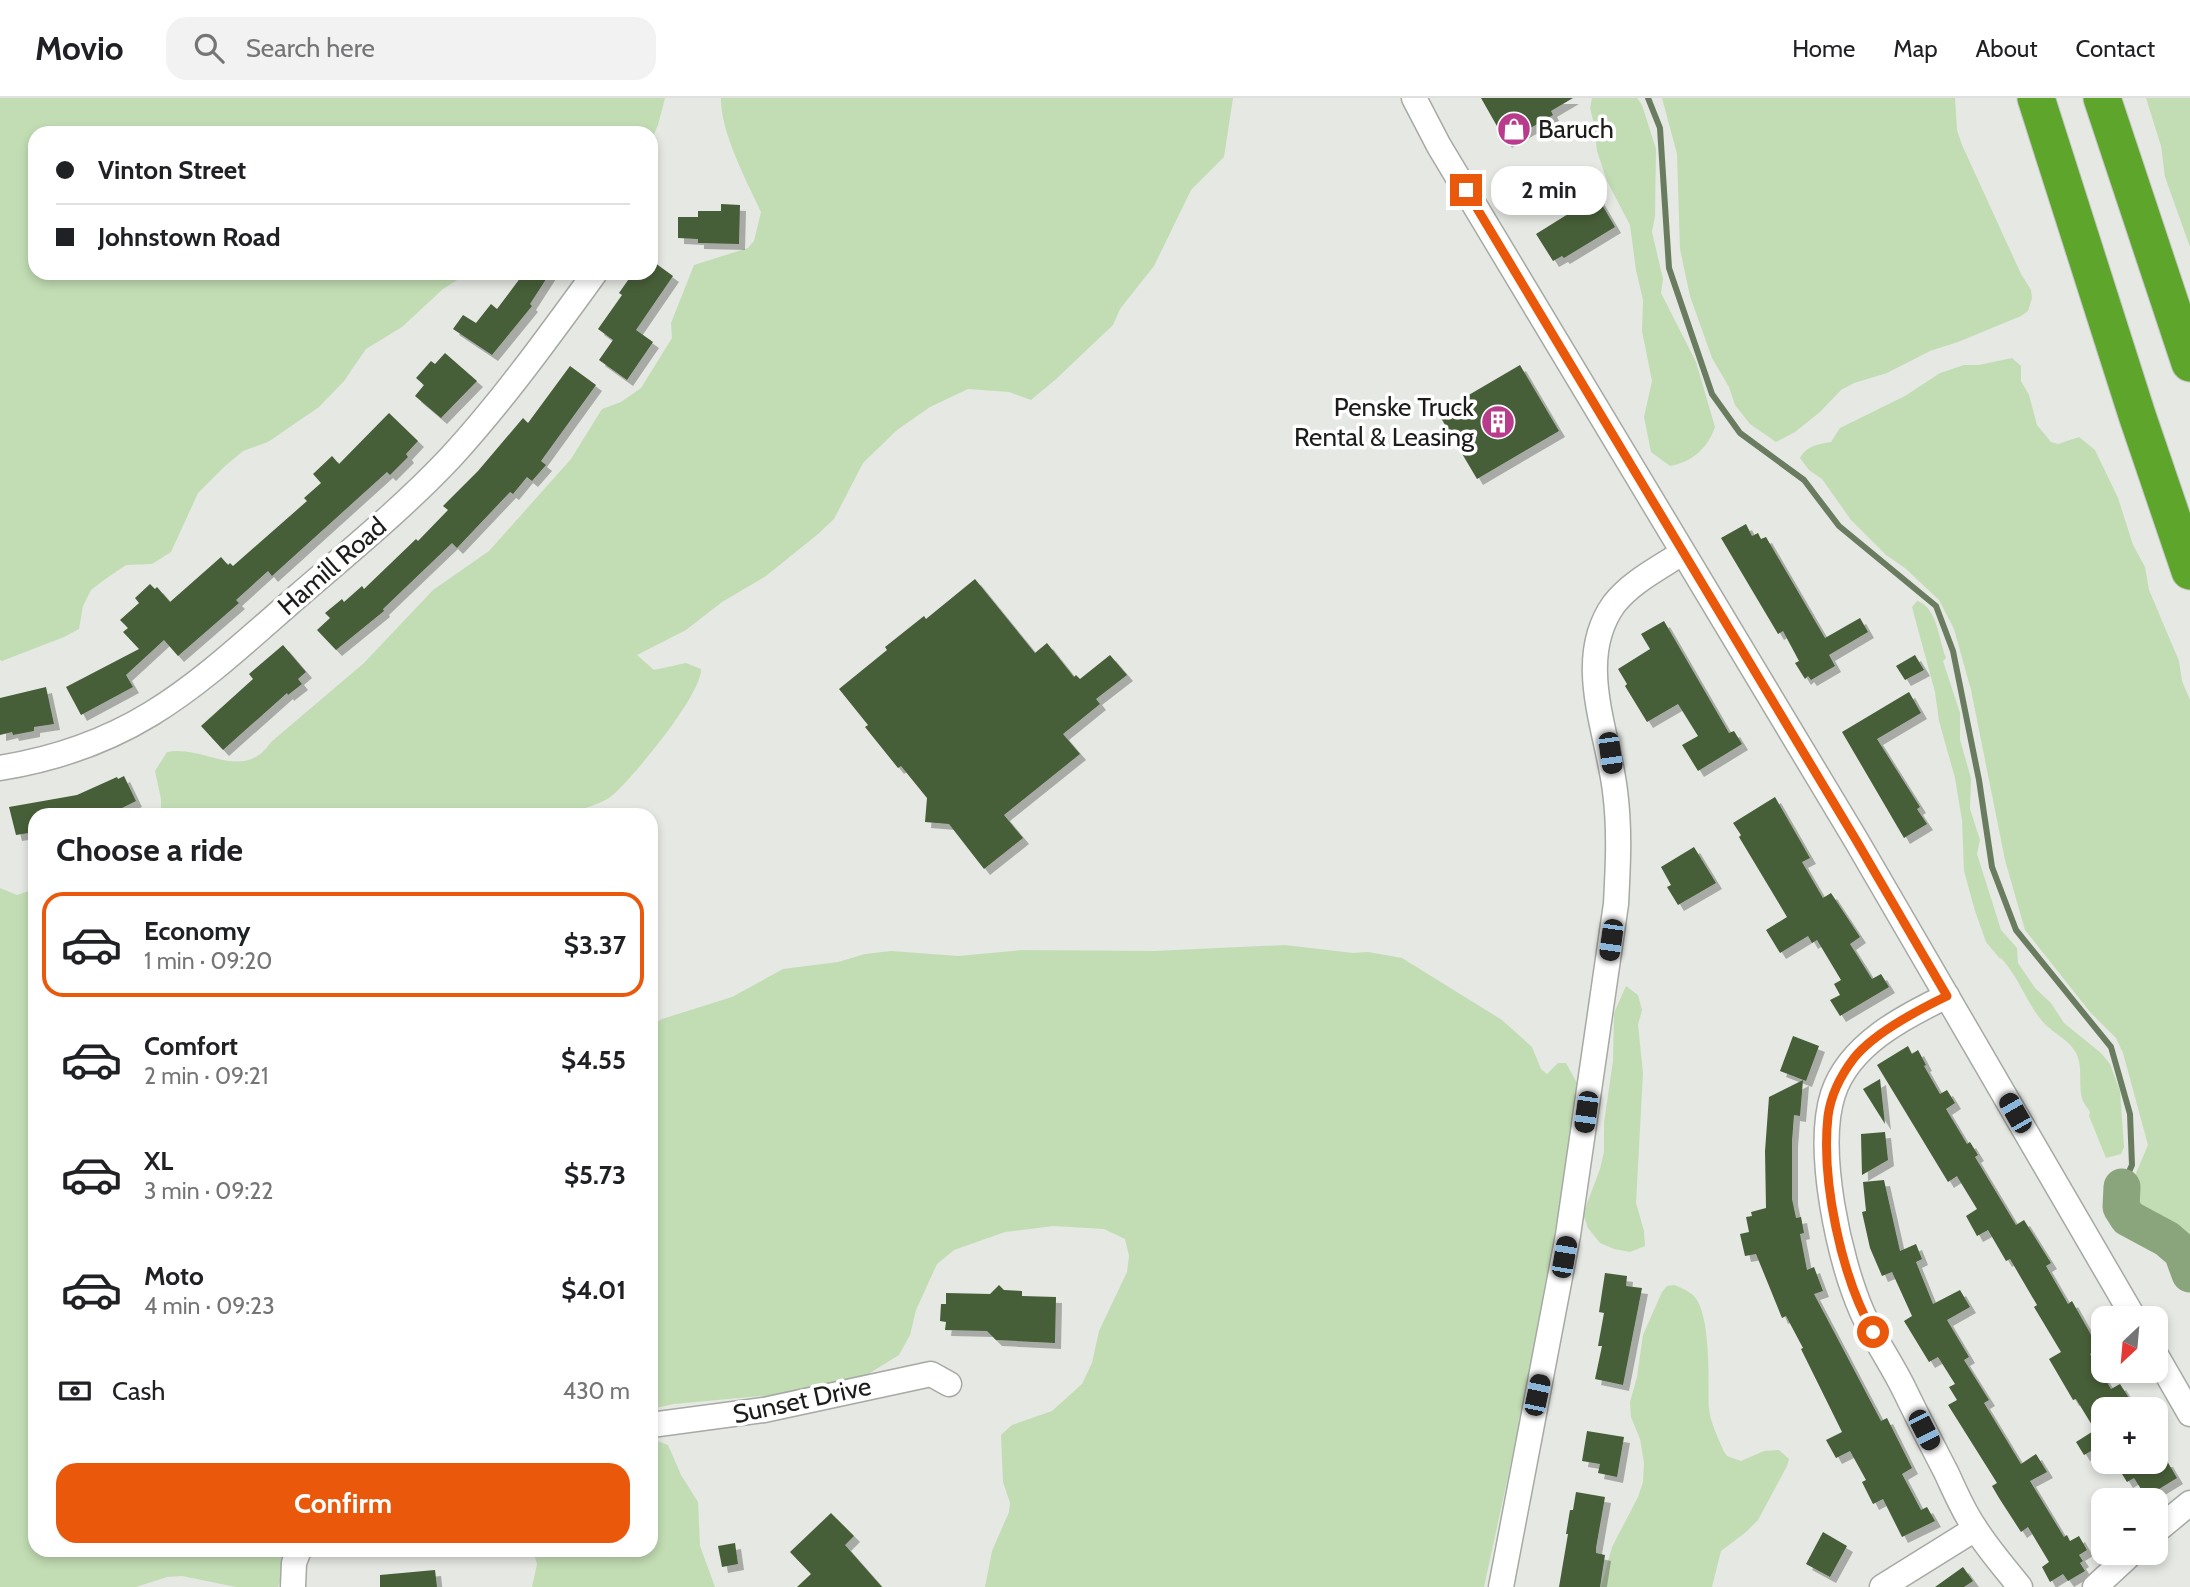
<!DOCTYPE html>
<meta charset="utf-8">
<style>
:root{--surface:#fff;--page:#f2f2f2;--text:#202124;--muted:#757577;--line:#e0e0e0;--accent:#ea580c}
body{margin:0;font-family:Cabin,sans-serif;background:var(--page);color:var(--text);height:100vh;display:flex;flex-direction:column;font-size:26px;white-space:nowrap}
*{box-sizing:border-box;margin:0}
p{font-size:23px;color:var(--muted)}
.icon{flex:none;width:38px;height:38px;fill:none;stroke:currentColor;stroke-width:2;stroke-linecap:round;stroke-linejoin:round}
.map{position:relative;flex:1;overflow:hidden}
.side{position:absolute;left:28px;top:710px;width:630px;height:749px;display:flex;flex-direction:column;background:var(--surface);border-radius:21px;box-shadow:0 4px 10px #0003}
.side>*{flex:none}
.banner{position:absolute;left:28px;top:28px;width:630px;height:154px;border-radius:21px;box-shadow:0 4px 10px #0003;display:grid;align-content:center;height:154px;padding:0 28px;background:var(--surface)}
.needle{width:46px;rotate:206deg}
.controls{position:absolute;left:2091px;top:1208px;display:grid;gap:14px}
.controls a{display:grid;place-items:center;width:77px;height:77px;border-radius:14px;background:var(--surface);box-shadow:0 4px 10px #0003;font-size:35px}
.end{position:absolute;width:32px;height:32px;margin:-16px;border:9px solid #ea580c;background:#fff;box-shadow:0 0 0 4px #fff}
.from{border-radius:50%}
.bubble{position:absolute;height:49px;border-radius:21px;background:var(--surface);box-shadow:0 4px 10px #0003;font-size:23px;font-weight:700;line-height:49px;text-align:center}
.car{position:absolute;width:21px;height:42px;margin:-21px -10px;border-radius:9px;box-shadow:0 0 5px 2px #0007;background:linear-gradient(#222 24%,#8ab4d8 0 40%,#222 0 76%,#8ab4d8 0 86%,#222 0)}
.banner b{display:flex;align-items:center;gap:24px;height:66px;font-size:26px}
.banner b+b{border-top:2px solid var(--line)}
.banner i{width:18px;height:18px;background:var(--text)}
ul{padding:0;list-style:none}
li{display:flex;align-items:center;gap:21px;height:105px;margin:0 14px 10px;padding:0 14px;border:4px solid transparent;border-radius:21px}
li div{flex:1}
li b{display:block;font-size:26px}
li em{font-style:normal;font-weight:700}
li.current{border-color:var(--accent)}
li>.icon{width:63px;height:63px;stroke-width:1.5}
h2{padding:0 28px;font-size:32px;line-height:84px}
.pay{display:flex;align-items:center;gap:18px;height:77px;padding:0 28px;font-size:26px}
.pay p{margin-inline-start:auto}
.action{display:flex;gap:14px;margin-top:auto;padding:14px 28px}
.action a{flex:1;height:80px;border-radius:21px;background:var(--accent);color:#fff;font-size:28px;font-weight:700;line-height:80px;text-align:center}
header{display:flex;align-items:center;gap:42px;box-sizing:border-box;height:98px;padding:0 35px;background:var(--surface);border-bottom:2px solid var(--line)}
header strong{font-size:33px}
nav{display:flex;gap:38px;margin-inline-start:auto;font-size:24px}
.search{width:490px;height:63px;background:var(--page);display:flex;align-items:center;gap:18px;box-sizing:border-box;padding:0 24px;border-radius:21px;color:var(--muted);font-size:26px}
.map>svg:first-child{display:block}
</style>
<header>
<strong>Movio</strong>
<div class="search"><svg class="icon" aria-label="search" viewBox="0 0 24 24"><circle cx="10" cy="10" r="6"/><path d="M15 15l6 6"/></svg>Search here</div>
<nav><a>Home</a><a>Map</a><a>About</a><a>Contact</a></nav>
</header>
<div class="map">
<svg width="2190" height="1489" viewBox="0 0 2190 1489">
<defs>
<filter id="shadow"><feDropShadow dx="6" dy="6" stdDeviation="0" flood-color="#0004"/></filter>
</defs>
<rect width="100%" height="100%" fill="#e5e8e3"/>
<g fill="#c2ddb4">
<polygon points="0,0 665,0 658,27 651,43 651,35 35,35 35,175 468,175 443,191 402,229 366,251 344,283 319,309 268,344 243,353 224,369 198,395 171,454 152,466 126,467 104,482 91,492 83,508 79,531 64,539 2,563 0,562"/>
<path d="M 721,0 L 1233,0 L 1224,59 L 1191,92 L 1154,168 L 1120,211 L 1113,227 L 1055,282 L 1031,302 L 1009,294 L 968,291 L 930,309 L 897,332 L 863,365 L 834,421 L 818,436 L 766,478 L 722,504 L 686,532 L 637,557 L 654,572 L 686,565 L 701,571 C 702,596 635,677 614,696 C 602,707 584,708 570,718 L 161,717 L 161,701 L 155,673 L 167,654 C 204,646 243,686 271,644 L 364,565 L 433,492 L 489,453 L 571,361 L 602,311 L 621,304 L 641,290 L 672,240 L 671,225 L 694,167 L 748,150 L 754,143 L 761,114 C 747,84 720,33 721,0 Z"/>
<path d="M 1592,0 L 1637,0 L 1642,7 L 1656,51 L 1655,118 L 1652,134 L 1663,181 L 1661,195 L 1696,264 L 1715,329 C 1708,350 1692,364 1670,368 L 1651,354 L 1644,319 L 1652,283 L 1642,233 L 1643,202 L 1636,172 L 1630,127 L 1607,83 L 1597,53 L 1594,26 L 1590,10 Z"/>
<polygon points="1662,0 1955,0 1957,32 1962,47 2021,176 2031,192 2032,200 2028,213 2021,218 1958,244 1930,253 1887,275 1854,285 1841,292 1820,314 1795,334 1776,344 1750,326 1735,307 1729,289 1712,260 1690,198 1680,151 1677,56"/>
<polygon points="2146,0 2190,0 2190,149 2165,79 2161,48"/>
<path d="M 2012,260 L 2021,268 L 2021,283 L 2029,297 L 2037,327 L 2051,344 L 2058,346 L 2079,339 L 2095,352 L 2118,400 L 2133,447 L 2145,469 L 2149,492 L 2179,563 L 2182,583 L 2190,602 L 2190,1154 C 2188,1149 2186,1142 2182,1138 C 2165,1121 2139,1123 2127,1096 L 2148,1047 L 2123,955 L 2116,940 L 2090,914 L 2025,832 L 2005,762 L 1971,592 L 1954,531 L 1939,502 L 1905,470 L 1886,457 L 1851,422 L 1822,381 L 1809,372 L 1800,360 C 1806,348 1818,346 1831,344 L 1840,330 L 1905,298 L 1940,275 L 1964,267 L 1979,267 Z"/>
<path d="M 1917,503 C 1937,508 1939,543 1946,560 L 1943,563 L 1960,615 L 1960,642 L 1971,680 L 1970,711 L 1980,742 L 1977,756 L 2001,832 L 2017,850 L 2018,865 L 2035,890 L 2051,905 L 2064,925 L 2101,955 L 2110,966 L 2120,993 L 2124,1049 L 2121,1056 L 2106,1060 L 2089,1018 L 2090,1014 C 2088,1010 2083,1005 2082,1000 C 2078,986 2083,971 2077,957 C 2070,941 2053,936 2042,923 C 2025,902 2019,879 2000,859 L 2001,862 L 1986,844 L 1975,813 L 1964,773 L 1962,722 L 1955,680 L 1939,623 L 1935,594 L 1912,509 Z"/>
<polygon points="0,790 17,797 35,791 35,1452 291,1453 278,1489 236,1489 182,1478 167,1479 136,1489 0,1489"/>
<polygon points="1285,847 1353,855 1368,854 1402,860 1502,922 1532,949 1541,971 1547,976 1558,965 1566,965 1577,985 1567,1070 1555,1133 1554,1156 1545,1185 1538,1242 1529,1272 1526,1296 1484,1489 985,1489 992,1453 1009,1414 1010,1405 1003,1384 1001,1337 1012,1327 1052,1313 1082,1286 1092,1265 1099,1233 1127,1174 1129,1158 1125,1141 1104,1131 1053,1128 1005,1134 954,1152 937,1166 916,1212 910,1237 899,1257 865,1278 794,1295 674,1306 651,1311 651,927 662,921 732,899 783,871 838,864 865,856 891,853 958,858 1022,852 1154,853"/>
<polygon points="1626,888 1638,897 1642,912 1638,927 1643,975 1636,1105 1644,1133 1645,1148 1630,1154 1614,1151 1600,1145 1588,1130 1583,1116 1600,1071 1604,1054 1604,1024 1613,963 1614,915"/>
<path d="M 1674,1187 C 1680,1189 1688,1193 1693,1197 C 1712,1216 1708,1285 1709,1310 C 1710,1324 1718,1339 1723,1352 L 1727,1358 L 1741,1363 L 1764,1353 L 1779,1352 L 1789,1361 L 1787,1368 L 1758,1422 L 1746,1434 L 1721,1453 L 1712,1489 L 1601,1489 L 1612,1449 L 1638,1399 L 1643,1384 L 1644,1365 L 1640,1341 L 1631,1319 L 1630,1304 L 1637,1279 L 1643,1237 L 1662,1194 L 1667,1188 Z"/>
<polygon points="651,1341 668,1347 681,1377 698,1404 700,1448 715,1489 532,1489 537,1466 533,1453 651,1452"/>
</g>
<g fill="none" stroke-linecap="round" stroke-linejoin="round">
<polyline stroke="#697c5f" stroke-width="6" points="1648,0 1660,30 1669,170 1712,296 1740,335 1804,382 1839,428 1936,508 1953,553 1979,682 1992,769 2016,832 2111,949 2130,1016 2132,1067 2122,1089"/>
<polyline stroke="#8aa57c" stroke-width="37" points="2122,1089 2121,1109 2128,1120 2167,1141 2182,1154 2190,1176"/>
</g>
<g fill="#465e38" filter="url(#shadow)">
<polygon points="1481,0 1573,0 1551,13 1553,17 1506,44"/>
<polygon points="1597,98 1615,129 1564,160 1562,158 1553,163 1536,136"/>
<polygon points="721,106 740,107 739,146 698,145 698,141 678,140 678,119 698,119 698,113 721,113"/>
<polygon points="651,162 673,178 636,232 653,244 627,282 599,262 613,242 598,231 622,197 619,195 633,175 651,175"/>
<polygon points="524,175 550,175 530,206 532,208 492,257 453,231 463,217 476,225 491,206 497,211"/>
<polygon points="445,255 477,283 441,320 415,298 424,287 416,280 431,263 435,266"/>
<polygon points="1520,267 1559,333 1477,381 1438,315"/>
<polygon points="570,268 596,287 541,363 546,367 532,383 527,379 513,396 510,394 457,450 452,445 383,511 384,513 336,552 317,532 330,520 325,515 342,501 344,504 362,488 364,491 416,441 418,443 448,412 443,408 478,373 523,320 528,325"/>
<polygon points="389,315 418,343 406,356 408,359 390,377 387,374 272,478 268,473 236,502 239,505 178,558 164,542 126,577 133,589 81,617 66,589 139,551 123,534 128,530 120,522 139,505 135,500 150,486 155,491 157,489 170,504 221,459 228,467 230,465 233,468 307,403 304,400 321,385 313,376 332,358 339,366"/>
<polygon points="1746,426 1752,438 1758,435 1761,441 1766,439 1825,540 1860,520 1868,534 1829,557 1835,568 1811,582 1808,578 1805,581 1795,565 1799,563 1783,533 1778,536 1721,440"/>
<polygon points="975,481 1035,555 1047,545 1074,579 1076,577 1080,581 1110,557 1127,577 1096,601 1100,606 1063,636 1080,656 1004,717 1023,740 984,771 949,726 925,724 927,700 901,668 898,670 865,629 868,627 839,591 887,552 885,549 924,518 926,521"/>
<polygon points="1664,523 1729,635 1734,633 1742,646 1698,673 1682,647 1698,638 1678,606 1647,624 1625,588 1627,586 1618,571 1650,551 1641,536"/>
<polygon points="283,547 306,574 298,581 302,586 288,597 287,595 223,652 201,628 253,581 249,576"/>
<polygon points="1915,557 1924,572 1905,582 1896,568"/>
<polygon points="46,589 54,626 34,629 34,633 13,637 12,634 0,637 0,600"/>
<polygon points="1909,594 1921,615 1877,641 1920,709 1917,711 1927,726 1904,740 1842,634"/>
<polygon points="124,678 136,703 106,718 35,718 35,734 16,737 9,709 77,697 117,679 118,681"/>
<polygon points="1775,699 1810,760 1802,764 1823,800 1831,795 1860,839 1850,846 1872,881 1881,876 1889,889 1840,918 1830,902 1840,897 1834,886 1841,882 1817,842 1812,845 1808,838 1780,855 1766,832 1787,819 1739,739 1741,737 1733,725"/>
<polygon points="1694,749 1716,785 1678,807 1667,789 1671,787 1661,769"/>
<polygon points="1793,938 1819,948 1806,983 1780,973"/>
<polygon points="1908,948 1912,956 1918,952 1926,967 1924,968 1940,996 1947,992 1955,1005 1946,1011 1967,1046 1970,1044 1978,1057 1975,1059 2016,1127 2024,1122 2051,1165 2046,1168 2068,1206 2072,1203 2099,1251 2090,1256 2111,1291 2120,1286 2129,1300 2120,1306 2123,1311 2104,1311 2104,1346 2084,1357 2076,1344 2095,1332 2076,1301 2073,1302 2049,1261 2061,1254 2034,1209 2037,1207 2010,1161 2006,1163 1988,1132 1977,1138 1966,1118 1977,1111 1958,1080 1957,1078 1948,1084 1877,967"/>
<polygon points="1880,981 1885,1026 1863,991"/>
<polygon points="1803,982 1800,1018 1794,1017 1792,1043 1792,1101 1796,1120 1801,1119 1804,1135 1800,1136 1807,1172 1814,1169 1823,1193 1814,1196 1881,1323 1887,1320 1912,1370 1902,1376 1921,1412 1927,1409 1935,1423 1902,1439 1883,1401 1873,1406 1862,1384 1866,1382 1850,1353 1836,1360 1826,1342 1842,1334 1801,1251 1803,1250 1786,1218 1782,1220 1756,1156 1745,1158 1740,1136 1749,1134 1746,1119 1752,1118 1751,1114 1766,1110 1765,1053 1769,999"/>
<polygon points="1885,1034 1888,1062 1862,1077 1861,1036"/>
<polygon points="1884,1082 1900,1153 1916,1146 1922,1161 1916,1164 1933,1206 1960,1192 1970,1209 1947,1222 1969,1259 1964,1262 1989,1302 1984,1305 2021,1366 2036,1356 2047,1374 2030,1383 2064,1439 2067,1437 2070,1443 2079,1438 2087,1452 2079,1457 2083,1463 2080,1465 2085,1473 2068,1483 2063,1476 2050,1484 2042,1469 2049,1464 2028,1429 2021,1434 1999,1400 1992,1388 1997,1385 1948,1307 1957,1302 1949,1289 1955,1286 1938,1259 1929,1264 1904,1223 1912,1218 1892,1174 1882,1178 1870,1150 1862,1114 1866,1113 1863,1084"/>
<polygon points="1605,1175 1627,1178 1626,1188 1642,1190 1623,1287 1595,1281 1602,1248 1598,1248 1604,1215 1599,1214"/>
<polygon points="999,1187 1004,1192 1022,1193 1022,1198 1056,1199 1055,1245 996,1242 987,1233 945,1232 946,1224 940,1223 941,1206 946,1206 946,1195 990,1196"/>
<polygon points="1587,1333 1624,1339 1617,1379 1598,1375 1600,1366 1582,1363"/>
<polygon points="2114,1363 2167,1363 2177,1380 2146,1399 2134,1380 2127,1384"/>
<polygon points="1576,1394 1605,1399 1596,1450 1596,1455 1605,1457 1600,1489 1559,1489 1568,1436 1566,1436 1570,1412 1573,1412"/>
<polygon points="831,1415 854,1438 845,1447 882,1489 797,1489 811,1476 790,1454"/>
<polygon points="1823,1434 1847,1448 1830,1479 1806,1466"/>
<polygon points="735,1445 738,1466 722,1469 718,1448"/>
<polygon points="1963,1469 1973,1483 1964,1489 1935,1489"/>
<polygon points="435,1472 437,1489 380,1489 380,1477"/>
</g>
<g fill="none" stroke-linecap="round" stroke-linejoin="round">
<g stroke="#a6a9a4" stroke-width="27">
<g id="minor">
<polyline points="1414,0 1439,48 1856,742 2134,1220"/>
<path d="M 0,670 C 137,648 198,585 298,498 C 350,453 404,409 451,359 C 504,301 549,238 595,175"/>
<path d="M 1947,898 C 1903,919 1849,947 1833,996 C 1815,1052 1839,1161 1862,1214 C 1874,1241 1892,1266 1905,1293 C 1918,1320 1932,1347 1946,1374 C 1955,1393 1963,1413 1975,1430 C 1988,1451 2005,1470 2020,1489"/>
<polyline points="2156,1257 2190,1316"/>
<polyline points="651,1327 764,1312 931,1276 949,1286"/>
<polyline points="2156,1433 2190,1405"/>
<polyline points="293,1489 294,1465 299,1452"/>
<path d="M 1501,1489 L 1568,1137 L 1616,806 C 1618,768 1620,731 1615,693 C 1608,633 1574,562 1614,506 C 1631,484 1659,470 1682,455"/>
<polyline points="1882,1489 1975,1431"/>
<polyline points="2095,1489 2133,1454"/>
</g>
</g>
<g stroke="#c4c4c4" stroke-width="39">
<g id="highway">
<polyline points="2036,0 2137,317 2190,473"/>
<polyline points="2102,0 2190,265"/>
</g>
</g>
<use href="#minor" stroke="#fff" stroke-width="24"/>
<use href="#highway" stroke="#5ea52b" stroke-width="37"/>
</g>
<g fill="none" stroke-linecap="round" stroke-linejoin="round">
<path stroke="#ea580c" stroke-width="9" d="M 1466,92 L 1856,742 L 1947,898 C 1918,912 1874,935 1854,960 C 1841,977 1831,996 1828,1018 C 1821,1082 1841,1178 1873,1234"/>
</g>
<defs>
<g id="shop-disc" transform="scale(1.75)"><circle r="9.5" fill="#b93c8c" stroke="#fff"/><path d="M-5-2.5h2.3a2.7 3.5 0 0 1 5.4 0H5L5.5 6h-11ZM-1.5-2.5h3a1.5 2.3 0 0 0-3 0Z" fill="#fff"/></g>
<g id="building-disc" transform="scale(1.75)"><circle r="9.5" fill="#b93c8c" stroke="#fff"/><path d="M-4-6H4V6H1V3H-1V6H-4ZM-2.5-4.3h1.7v1.8h-1.7ZM.8-4.3h1.7v1.8H.8ZM-2.5-1h1.7V.8h-1.7ZM.8-1h1.7V.8H.8Z" fill="#fff"/></g>
</defs>
<g fill-rule="evenodd">
<use href="#shop-disc" x="1514" y="31"/>
<use href="#building-disc" x="1498" y="324"/>
</g>
<g text-anchor="middle" dominant-baseline="central" stroke-width="7" stroke-linejoin="round" paint-order="stroke">
<g font-size="26" fill="#1c1d1b" stroke="#fff" text-anchor="start">
<text x="1538" y="31">Baruch</text>
<text x="1474" y="309" text-anchor="end">Penske Truck<tspan x="1474" dy="30">Rental &amp; Leasing</tspan></text>
</g>
<g font-size="26" fill="#1c1d1b" stroke="#fff">
<text transform="translate(332 468) rotate(-41)">Hamill Road</text>
<text transform="translate(802 1302) rotate(-12)">Sunset Drive</text>
</g>
</g>
</svg>
<div class="controls">
<a><svg class="needle" viewBox="-14 -14 28 28"><path d="M0-13l5 13h-10z" fill="#e53935"/><path d="M0 13l5-13h-10z" fill="#757577"/></svg></a>
<a>+</a>
<a>−</a>
</div>
<i class="end from" style="left:1873px;top:1234px"></i>
<i class="end" style="left:1466px;top:92px"></i>
<div class="bubble" style="left:1491px;top:68px;width:116px">2 min</div>
<i class="car" style="left:1610px;top:655px;rotate:172deg"></i>
<i class="car" style="left:1611px;top:842px;rotate:188deg"></i>
<i class="car" style="left:1586px;top:1014px;rotate:188deg"></i>
<i class="car" style="left:2015px;top:1015px;rotate:330deg"></i>
<i class="car" style="left:1564px;top:1159px;rotate:10deg"></i>
<i class="car" style="left:1537px;top:1297px;rotate:12deg"></i>
<i class="car" style="left:1924px;top:1332px;rotate:153deg"></i>
<div class="banner">
<b><i class="from"></i>Vinton Street</b>
<b><i></i>Johnstown Road</b>
</div>
<section class="side">
<h2>Choose a ride</h2>
<ul>
<li class="current"><svg class="icon" aria-label="car" viewBox="0 0 24 24"><path d="M5 17H2v-5l4-1 3-4h7l3 4 3 1v5h-3M9 17h6M6 11h13"/><circle cx="7" cy="17" r="2"/><circle cx="17" cy="17" r="2"/></svg><div><b>Economy</b><p>1 min · 09:20</p></div><em>$3.37</em></li>
<li><svg class="icon" aria-label="car" viewBox="0 0 24 24"><path d="M5 17H2v-5l4-1 3-4h7l3 4 3 1v5h-3M9 17h6M6 11h13"/><circle cx="7" cy="17" r="2"/><circle cx="17" cy="17" r="2"/></svg><div><b>Comfort</b><p>2 min · 09:21</p></div><em>$4.55</em></li>
<li><svg class="icon" aria-label="car" viewBox="0 0 24 24"><path d="M5 17H2v-5l4-1 3-4h7l3 4 3 1v5h-3M9 17h6M6 11h13"/><circle cx="7" cy="17" r="2"/><circle cx="17" cy="17" r="2"/></svg><div><b>XL</b><p>3 min · 09:22</p></div><em>$5.73</em></li>
<li><svg class="icon" aria-label="car" viewBox="0 0 24 24"><path d="M5 17H2v-5l4-1 3-4h7l3 4 3 1v5h-3M9 17h6M6 11h13"/><circle cx="7" cy="17" r="2"/><circle cx="17" cy="17" r="2"/></svg><div><b>Moto</b><p>4 min · 09:23</p></div><em>$4.01</em></li>
</ul>
<div class="pay"><svg class="icon" aria-label="cash" viewBox="0 0 24 24"><path d="M3 7h18v10H3z"/><circle cx="12" cy="12" r="2"/></svg>Cash<p>430 m</p></div>
<div class="action"><a>Confirm</a></div>
</section>
</div>
